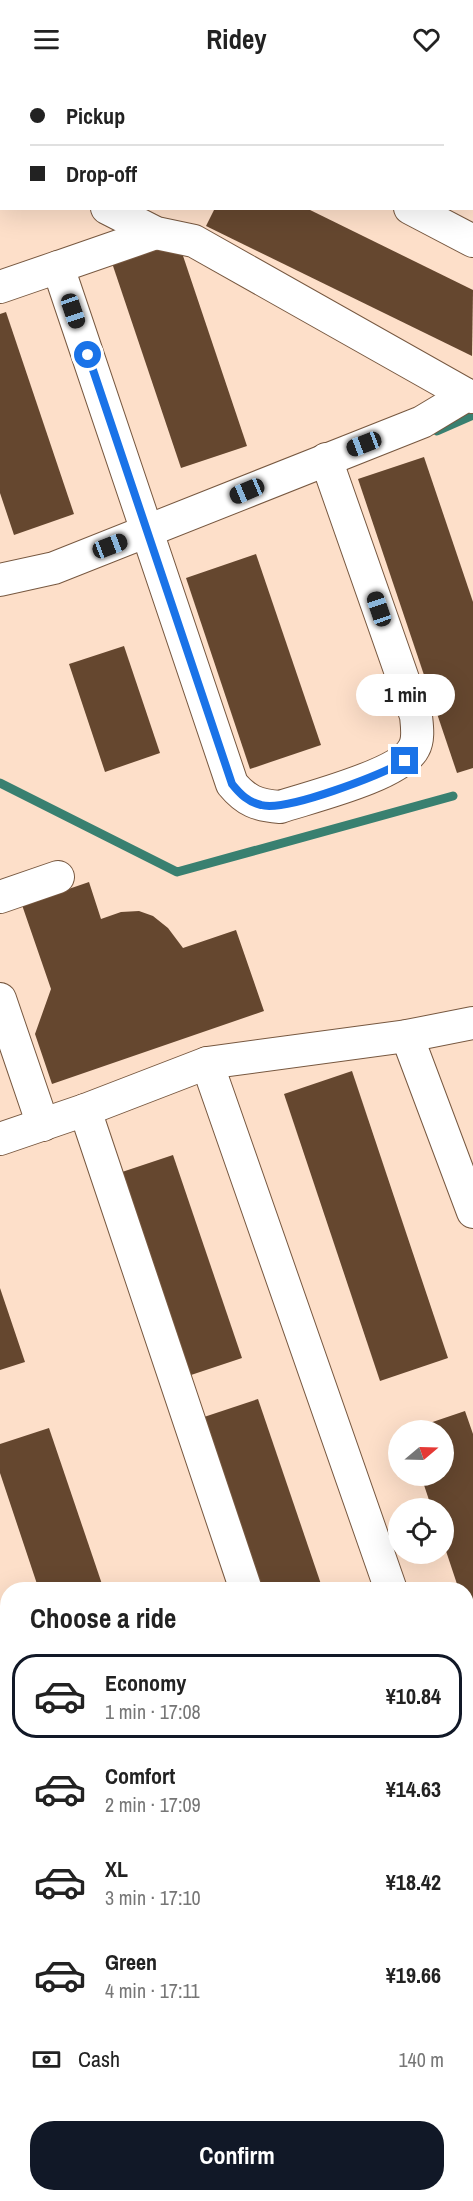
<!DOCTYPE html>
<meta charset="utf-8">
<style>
:root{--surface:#fff;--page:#f6f6f6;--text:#222;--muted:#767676;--line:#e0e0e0;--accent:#111827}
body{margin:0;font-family:"Archivo Narrow",sans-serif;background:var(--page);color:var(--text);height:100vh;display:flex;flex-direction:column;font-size:22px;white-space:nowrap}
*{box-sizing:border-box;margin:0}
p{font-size:20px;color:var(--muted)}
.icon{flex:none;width:33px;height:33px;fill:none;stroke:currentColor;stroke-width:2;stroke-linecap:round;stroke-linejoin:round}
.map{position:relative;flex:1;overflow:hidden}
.panel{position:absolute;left:0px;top:1504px;width:474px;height:620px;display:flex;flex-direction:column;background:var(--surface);border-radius:24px 24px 0 0;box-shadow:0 6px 24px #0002}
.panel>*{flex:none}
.guide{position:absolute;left:0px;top:0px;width:474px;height:132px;box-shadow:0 6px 24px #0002;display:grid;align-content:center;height:132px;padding:0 30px;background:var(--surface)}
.needle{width:39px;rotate:71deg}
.controls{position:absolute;left:388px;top:1342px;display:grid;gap:12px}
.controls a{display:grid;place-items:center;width:66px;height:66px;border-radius:50%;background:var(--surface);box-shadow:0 6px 24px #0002;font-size:30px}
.end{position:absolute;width:27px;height:27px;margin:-14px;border:8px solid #1a73e8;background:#fff;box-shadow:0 0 0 3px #fff}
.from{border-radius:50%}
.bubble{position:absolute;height:42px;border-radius:21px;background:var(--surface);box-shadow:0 6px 24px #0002;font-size:20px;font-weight:700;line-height:42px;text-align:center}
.car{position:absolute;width:18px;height:36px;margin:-18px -9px;border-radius:8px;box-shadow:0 0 4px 2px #0007;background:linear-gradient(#222 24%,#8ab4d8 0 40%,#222 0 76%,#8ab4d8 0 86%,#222 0)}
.guide b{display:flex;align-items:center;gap:21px;height:57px;font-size:22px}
.guide b+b{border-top:2px solid var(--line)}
.guide i{width:15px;height:15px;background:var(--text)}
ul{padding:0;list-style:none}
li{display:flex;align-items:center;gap:18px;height:84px;margin:0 12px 9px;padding:0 18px;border:3px solid transparent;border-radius:24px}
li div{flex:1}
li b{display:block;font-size:22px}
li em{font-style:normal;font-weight:700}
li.current{border-color:var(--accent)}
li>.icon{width:54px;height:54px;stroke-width:1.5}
h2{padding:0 30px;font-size:27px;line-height:72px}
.pay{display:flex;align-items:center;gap:15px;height:66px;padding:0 30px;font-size:22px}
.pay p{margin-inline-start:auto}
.primary-button{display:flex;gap:12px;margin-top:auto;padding:12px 30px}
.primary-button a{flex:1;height:69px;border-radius:24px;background:var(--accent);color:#fff;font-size:24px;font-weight:700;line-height:69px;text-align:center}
header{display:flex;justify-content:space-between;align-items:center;height:78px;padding:0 30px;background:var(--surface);font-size:27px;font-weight:700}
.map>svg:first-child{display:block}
</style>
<header><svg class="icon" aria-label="menu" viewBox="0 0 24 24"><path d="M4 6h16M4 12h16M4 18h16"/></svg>Ridey<svg class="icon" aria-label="heart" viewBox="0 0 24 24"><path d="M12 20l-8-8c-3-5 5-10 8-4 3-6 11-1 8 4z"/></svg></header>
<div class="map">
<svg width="473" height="2123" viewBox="0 0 473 2123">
<rect width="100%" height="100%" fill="#fddfc9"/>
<polygon fill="#f4b786" points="0,1799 8,1799 8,2116 466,2116 467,1988 473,1998 473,2123 0,2123"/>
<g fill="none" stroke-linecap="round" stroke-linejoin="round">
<g stroke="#398070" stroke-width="9">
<polyline points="437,353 473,337"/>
<polyline points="0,705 177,794 453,718"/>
</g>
</g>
<g fill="#65472f">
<polygon points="215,130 306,130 473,212 472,278 206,148"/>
<polygon points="177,160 247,368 181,390 111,182"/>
<polygon points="6,234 74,436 14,457 0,415 0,236"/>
<polygon points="424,379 473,524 473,690 457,695 358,401"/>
<polygon points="256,476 321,667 250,691 186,500"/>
<polygon points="124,568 160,675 105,694 69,586"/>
<polygon points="89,804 101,841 121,834 139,833 153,838 168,850 183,870 236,852 264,933 52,1006 35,956 51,911 22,827"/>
<polygon points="352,993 448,1280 380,1303 284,1016"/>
<polygon points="173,1077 242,1280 191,1297 122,1094"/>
<polygon points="0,1210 25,1284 0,1292"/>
<polygon points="258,1321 323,1512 259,1512 201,1340"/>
<polygon points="465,1333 473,1356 473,1552 466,1534 466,1512 459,1512 444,1467 444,1431 432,1431 421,1398 444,1398 444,1353 406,1353"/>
<polygon points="49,1350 104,1512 39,1512 0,1395 0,1366"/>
</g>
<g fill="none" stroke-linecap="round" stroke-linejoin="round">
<g stroke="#775840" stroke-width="18">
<g id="service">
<polyline points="466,1577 473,1577"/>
<polyline points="0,1674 8,1675"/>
<polyline points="466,1681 473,1681"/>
<polyline points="466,1735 473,1736"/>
<polyline points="466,1792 473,1797"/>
</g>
</g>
<g stroke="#775840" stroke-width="34">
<g id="minor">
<polyline points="117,0 120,2"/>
<polyline points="0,78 2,79"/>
<polyline points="107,130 156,155 194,163 467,317"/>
<polyline points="410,130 473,163"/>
<path d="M 156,155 L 58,189 L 232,706 C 246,723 257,727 280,729 C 310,719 401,697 414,670 C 419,661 417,648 416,638 L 326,381"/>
<polyline points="0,209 58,189"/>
<polyline points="0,502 54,490 422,344 467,317 473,319"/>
<polyline points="0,819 58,799"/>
<polyline points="0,921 43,1047"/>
<polyline points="407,958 473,1134"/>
<polyline points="207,985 391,1512"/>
<polyline points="85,1032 246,1512"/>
<polyline points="0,1061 85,1032 207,985 407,958 473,945"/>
<polyline points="0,1552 8,1574"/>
<polyline points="0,1615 8,1615"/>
<polyline points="466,1616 473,1616"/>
</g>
</g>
<use href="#service" stroke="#fff" stroke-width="15"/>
<use href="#minor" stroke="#fff" stroke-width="32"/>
</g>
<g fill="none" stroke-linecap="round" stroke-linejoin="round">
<path stroke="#1a73e8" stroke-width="8" d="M 88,277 L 232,706 C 240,716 248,724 261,727 C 287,734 380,697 405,683"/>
</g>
</svg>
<div class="controls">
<a><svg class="needle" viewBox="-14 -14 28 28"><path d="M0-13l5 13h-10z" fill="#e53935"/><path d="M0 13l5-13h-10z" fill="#767676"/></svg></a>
<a><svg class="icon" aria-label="locate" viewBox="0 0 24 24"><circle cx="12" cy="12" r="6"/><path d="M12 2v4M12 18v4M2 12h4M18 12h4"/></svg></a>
</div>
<i class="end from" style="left:88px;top:277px"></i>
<i class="end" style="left:405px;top:683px"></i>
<div class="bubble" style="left:356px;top:596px;width:99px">1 min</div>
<i class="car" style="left:73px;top:233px;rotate:161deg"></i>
<i class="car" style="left:364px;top:366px;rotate:249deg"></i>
<i class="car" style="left:247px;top:413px;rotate:247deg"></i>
<i class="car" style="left:110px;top:468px;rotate:69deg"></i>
<i class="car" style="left:379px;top:531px;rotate:341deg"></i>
<div class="guide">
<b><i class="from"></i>Pickup</b>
<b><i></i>Drop-off</b>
</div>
<section class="panel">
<h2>Choose a ride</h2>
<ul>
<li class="current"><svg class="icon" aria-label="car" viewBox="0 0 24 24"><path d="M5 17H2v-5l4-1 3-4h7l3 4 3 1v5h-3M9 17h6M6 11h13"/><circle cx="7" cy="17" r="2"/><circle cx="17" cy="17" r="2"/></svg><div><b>Economy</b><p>1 min · 17:08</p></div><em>¥10.84</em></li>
<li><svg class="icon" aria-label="car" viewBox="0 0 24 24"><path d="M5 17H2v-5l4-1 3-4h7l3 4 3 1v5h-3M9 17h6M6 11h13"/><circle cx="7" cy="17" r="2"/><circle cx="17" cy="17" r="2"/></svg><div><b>Comfort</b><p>2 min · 17:09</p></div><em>¥14.63</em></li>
<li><svg class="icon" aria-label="car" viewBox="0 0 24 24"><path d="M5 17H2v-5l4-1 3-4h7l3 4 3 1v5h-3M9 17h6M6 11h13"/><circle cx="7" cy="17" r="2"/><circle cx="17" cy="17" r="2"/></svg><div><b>XL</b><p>3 min · 17:10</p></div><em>¥18.42</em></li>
<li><svg class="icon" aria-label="car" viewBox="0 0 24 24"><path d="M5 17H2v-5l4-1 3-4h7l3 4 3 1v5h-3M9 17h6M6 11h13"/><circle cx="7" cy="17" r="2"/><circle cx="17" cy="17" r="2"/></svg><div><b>Green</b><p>4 min · 17:11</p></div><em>¥19.66</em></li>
</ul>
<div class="pay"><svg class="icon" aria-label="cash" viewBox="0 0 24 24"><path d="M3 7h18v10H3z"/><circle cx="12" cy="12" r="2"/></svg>Cash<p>140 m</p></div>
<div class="primary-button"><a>Confirm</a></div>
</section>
</div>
